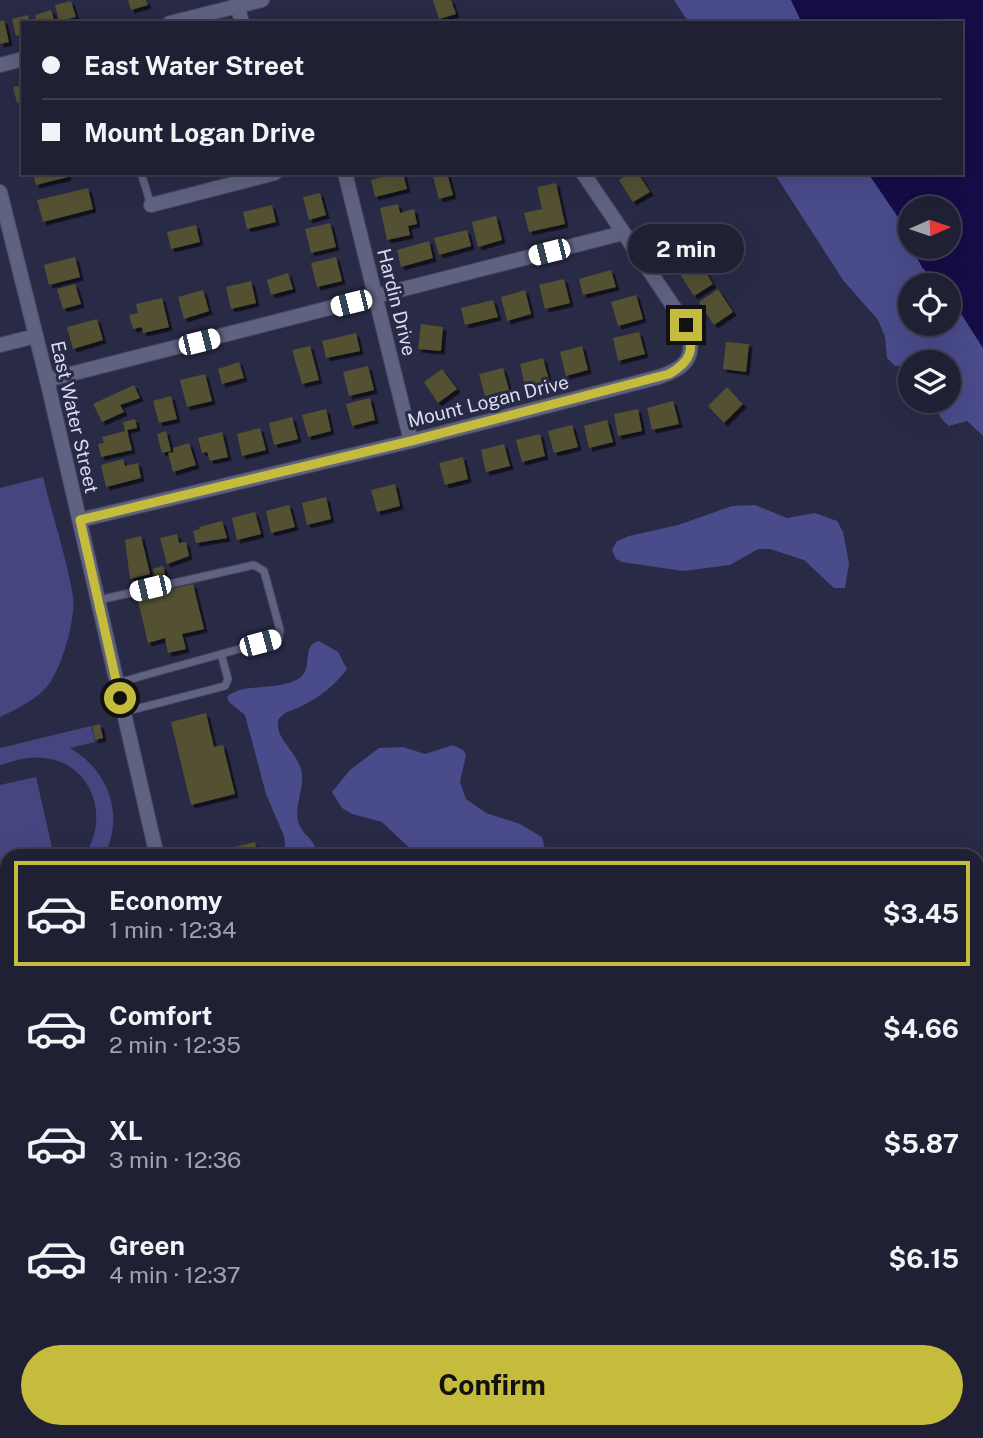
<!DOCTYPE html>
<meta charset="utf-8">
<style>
:root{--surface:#1f2034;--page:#27283c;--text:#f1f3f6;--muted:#a1a3ac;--line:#3c3e4f;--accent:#c5bc3d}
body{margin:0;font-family:"Public Sans",sans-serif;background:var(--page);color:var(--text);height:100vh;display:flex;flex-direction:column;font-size:26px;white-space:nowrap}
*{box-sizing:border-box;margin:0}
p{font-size:23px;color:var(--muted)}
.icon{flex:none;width:38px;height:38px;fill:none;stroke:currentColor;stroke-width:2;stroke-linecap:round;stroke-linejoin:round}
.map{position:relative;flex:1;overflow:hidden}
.panel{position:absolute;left:0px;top:849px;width:984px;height:590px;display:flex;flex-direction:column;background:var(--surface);border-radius:21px 21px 0 0;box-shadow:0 7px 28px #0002,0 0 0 2px var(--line)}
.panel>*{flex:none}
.top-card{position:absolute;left:21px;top:21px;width:942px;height:154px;border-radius:0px;box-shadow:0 7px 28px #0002,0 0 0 2px var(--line);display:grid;align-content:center;height:154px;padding:0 21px;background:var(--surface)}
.needle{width:46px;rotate:87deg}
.tools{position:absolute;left:898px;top:196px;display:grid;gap:14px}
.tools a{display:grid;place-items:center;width:63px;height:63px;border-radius:50%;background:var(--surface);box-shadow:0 7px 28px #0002,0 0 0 2px var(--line);font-size:35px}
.end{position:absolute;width:32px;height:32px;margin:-16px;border:9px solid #c5bc3d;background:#111;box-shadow:0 0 0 4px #111}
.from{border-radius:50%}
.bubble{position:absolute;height:49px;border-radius:24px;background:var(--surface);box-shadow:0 7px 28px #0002,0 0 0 2px var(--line);font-size:23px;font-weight:700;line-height:49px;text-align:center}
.car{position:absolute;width:21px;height:42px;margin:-21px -10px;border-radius:9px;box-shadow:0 0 5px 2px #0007;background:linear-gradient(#fff 24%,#345 0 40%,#fff 0 76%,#345 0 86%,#fff 0)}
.top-card b{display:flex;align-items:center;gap:24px;height:66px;font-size:26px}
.top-card b+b{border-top:2px solid var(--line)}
.top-card i{width:18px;height:18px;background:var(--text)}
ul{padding:12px 0 0;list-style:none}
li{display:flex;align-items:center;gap:21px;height:105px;margin:0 14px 10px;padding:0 7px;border:4px solid transparent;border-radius:0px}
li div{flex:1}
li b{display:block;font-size:26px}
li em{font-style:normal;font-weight:700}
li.active{border-color:var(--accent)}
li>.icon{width:63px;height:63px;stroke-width:1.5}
.cta{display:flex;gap:14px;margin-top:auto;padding:14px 21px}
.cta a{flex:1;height:80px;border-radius:42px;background:var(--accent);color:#111;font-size:28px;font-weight:700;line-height:80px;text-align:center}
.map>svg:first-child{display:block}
</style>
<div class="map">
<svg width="983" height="1438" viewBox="0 0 983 1438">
<defs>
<filter id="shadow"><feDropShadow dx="3.5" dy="3.5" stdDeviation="0" flood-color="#0009"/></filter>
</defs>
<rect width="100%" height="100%" fill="#292a46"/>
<g fill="#45467f">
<path d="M 43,477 C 52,515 67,558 73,597 C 76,618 62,667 49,684 C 37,700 17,709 0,717 L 0,488 Z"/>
<path d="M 91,726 L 95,742 L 70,748 C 109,771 125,815 104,856 L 84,856 C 111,818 92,762 43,758 C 28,756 14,761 0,765 L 0,748 Z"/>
<polygon points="36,777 54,856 7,856 7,869 0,870 0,785"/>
</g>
<g fill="#4a4b8b">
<polygon points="674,0 791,0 802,23 689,23"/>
<path d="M 774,173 L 868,173 L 898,217 L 910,242 L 910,247 L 912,247 L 922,267 L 938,285 L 910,285 L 910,324 L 948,324 L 949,298 L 962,315 L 983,348 L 983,436 L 967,421 L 949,426 C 940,419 936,412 938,401 L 948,401 L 948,362 L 942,362 L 938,355 C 919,351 913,366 895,366 L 887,358 L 885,337 L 878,320 L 843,280 Z"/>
<polygon points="755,505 787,518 815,513 837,521 843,532 849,563 845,588 834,588 804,560 770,549 758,549 730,565 683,571 622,562 616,559 612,550 617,541 629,536 678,525 732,506"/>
<path d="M 319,641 L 338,652 L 347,669 C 334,686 321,696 302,706 C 291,712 287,709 278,720 C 278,725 278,732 281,736 C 288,749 300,759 302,774 C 304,790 293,808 299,824 C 304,837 317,840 317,856 L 286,856 L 284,836 L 266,794 L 245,715 L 229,702 L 227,697 C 241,682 282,692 301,677 C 313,667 301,645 319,641 Z"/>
<polygon points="453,745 463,750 466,755 460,782 466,799 486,813 520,824 542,837 547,856 418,856 382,822 352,814 342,808 332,792 350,770 379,748 403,747 425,754"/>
</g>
<polygon fill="#160c47" points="791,0 983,0 983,348 962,315 949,298 948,285 938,285 922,267 912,247 948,247 948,208 910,208 910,242 898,217 868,173 961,173 961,23 802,23"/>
<g fill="#535130" filter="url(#shadow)">
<polygon points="128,0 146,0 148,5 131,10"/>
<polygon points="433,0 451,0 456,14 439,19"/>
<polygon points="71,1 76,17 59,21 55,5"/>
<polygon points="51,10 55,23 37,23 35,15"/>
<polygon points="28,15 30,23 23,23 23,34 16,36 12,19"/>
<polygon points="4,20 9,42 0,44 0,21"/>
<polygon points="23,85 23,101 17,103 13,87"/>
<polygon points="33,173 67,173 68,177 36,185"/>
<polygon points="397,173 403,173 407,189 375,197 371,180"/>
<polygon points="432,173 447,173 453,195 439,199"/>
<polygon points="630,173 638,173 650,192 633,202 619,180"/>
<polygon points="556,183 565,224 529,232 524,213 542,209 537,187"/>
<polygon points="88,188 93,209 43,222 37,200"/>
<polygon points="320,193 326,215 309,220 303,197"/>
<polygon points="398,204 400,213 414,209 417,224 408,226 410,235 387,240 380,208"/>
<polygon points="272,205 276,222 247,229 243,212"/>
<polygon points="496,216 502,240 478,247 472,222"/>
<polygon points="330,223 336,247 311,253 305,229"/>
<polygon points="196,225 200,242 171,249 167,232"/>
<polygon points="680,229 694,250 673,264 659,243"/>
<polygon points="467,230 471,246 439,255 434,238"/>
<polygon points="429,241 433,258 401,267 397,250"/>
<polygon points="75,257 80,277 49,285 44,265"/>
<polygon points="336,257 342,281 317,287 311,263"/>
<polygon points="697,258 713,284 694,296 678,271"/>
<polygon points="611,270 616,287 583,295 579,279"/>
<polygon points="288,273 293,289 271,295 267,280"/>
<polygon points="564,279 570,303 545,309 539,285"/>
<polygon points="251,281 256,303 231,309 226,287"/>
<polygon points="75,284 81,304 63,309 57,289"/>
<polygon points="718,289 733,312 714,325 699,302"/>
<polygon points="203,290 209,311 184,319 178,297"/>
<polygon points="525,290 531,314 507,321 501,297"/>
<polygon points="636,295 643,319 618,326 611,302"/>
<polygon points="162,298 169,327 143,333 142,327 133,329 129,315 138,313 136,304"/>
<polygon points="493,300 498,317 465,325 461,308"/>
<polygon points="97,319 103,340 73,349 67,327"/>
<polygon points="421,324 443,327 441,351 418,349"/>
<polygon points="639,332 645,354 618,361 613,338"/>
<polygon points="356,333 360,351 326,358 322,341"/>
<polygon points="726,342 749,344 746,372 723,369"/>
<polygon points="310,346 319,380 302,384 292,350"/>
<polygon points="582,346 588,370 566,376 560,352"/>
<polygon points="543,358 549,380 525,386 520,364"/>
<polygon points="239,362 244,378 222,384 218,369"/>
<polygon points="368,366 374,390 349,396 343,372"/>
<polygon points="503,368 509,390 485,396 479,374"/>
<polygon points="442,369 457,389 438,403 424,382"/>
<polygon points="205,374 212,401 187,407 180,380"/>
<polygon points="134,385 140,398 120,405 124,412 102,422 93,404"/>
<polygon points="727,387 743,404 724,423 708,406"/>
<polygon points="171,396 177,419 159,423 153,401"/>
<polygon points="370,398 375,420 352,426 346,404"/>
<polygon points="673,401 679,424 652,430 647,408"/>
<polygon points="326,409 331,431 308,437 302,415"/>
<polygon points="638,409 642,431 618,436 614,414"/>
<polygon points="292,417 298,439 274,445 269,423"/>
<polygon points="135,419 137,428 127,430 132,450 101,457 98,444 104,443 102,437 125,431 123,422"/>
<polygon points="607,420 613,442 589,448 584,426"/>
<polygon points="572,425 578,447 554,453 548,431"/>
<polygon points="260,428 266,450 242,456 237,434"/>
<polygon points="166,431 171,451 162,453 157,434"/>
<polygon points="222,432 228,457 210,461 207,452 202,453 198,438"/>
<polygon points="540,434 545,456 522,462 516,440"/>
<polygon points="189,443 196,465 173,472 168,453 174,452 173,448"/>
<polygon points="504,444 510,466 486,472 481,450"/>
<polygon points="463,457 468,479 445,485 439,463"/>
<polygon points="123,459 125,466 138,463 141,478 106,487 101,465"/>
<polygon points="395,484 400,506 377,512 371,490"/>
<polygon points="326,497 331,519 307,525 302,503"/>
<polygon points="289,505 295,527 271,533 266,511"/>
<polygon points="255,512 261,534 237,540 232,518"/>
<polygon points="222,521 227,538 196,543 193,531 200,529 199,527"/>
<polygon points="177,534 179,543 186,542 189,556 167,564 160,538"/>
<polygon points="141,536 150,574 130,579 125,540"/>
<polygon points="163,566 165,574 155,577 153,569"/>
<polygon points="193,584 204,629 182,634 186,649 168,653 165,638 148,643 137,597"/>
<polygon points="206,713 214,747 223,745 235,794 191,805 171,722"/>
<polygon points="100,724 103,738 95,740 92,726"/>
<polygon points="255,842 258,856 203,856 202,855"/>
<polygon points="451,1432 494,1432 495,1438 438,1438 437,1434"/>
</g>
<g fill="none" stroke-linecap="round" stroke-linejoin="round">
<g stroke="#46475e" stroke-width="9">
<g id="lane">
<polyline points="141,173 151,205"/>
<polyline points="99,600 254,565 264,571 280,630 279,638 117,683"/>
<polyline points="124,712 225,686 228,679 221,654"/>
<polyline points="0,912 7,911"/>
<polyline points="0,1185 7,1183"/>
</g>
</g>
<g stroke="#46475e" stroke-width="16">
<g id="street">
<polyline points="236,0 242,23"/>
<polyline points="170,23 262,0"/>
<polyline points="0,65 23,59"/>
<polyline points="345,173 411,441"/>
<polyline points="0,192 47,380 157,856"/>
<polyline points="151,205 275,173"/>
<polyline points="0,345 36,336"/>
<polyline points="47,380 623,233"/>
<path d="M 80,520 L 411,441 L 655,378 C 686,369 698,357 686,325 L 583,173"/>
<polyline points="0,1048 7,1047"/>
</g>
</g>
<g stroke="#46475e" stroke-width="23">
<g id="highway">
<polyline points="976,1309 983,1300"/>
<polyline points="976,1383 983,1375"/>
<polyline points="881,1438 885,1432"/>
<polyline points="936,1438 940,1432"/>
</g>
</g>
<use href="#lane" stroke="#5f6281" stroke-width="7"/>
<use href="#street" stroke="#5f6281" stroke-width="14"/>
<use href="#highway" stroke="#9194f7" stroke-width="21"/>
</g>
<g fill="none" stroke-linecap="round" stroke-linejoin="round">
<path stroke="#c5bc3d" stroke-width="9" d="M 120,698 L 80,520 L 411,441 L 669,374 C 692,361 695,349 686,325"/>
</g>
<g text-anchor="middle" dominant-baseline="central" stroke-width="6" stroke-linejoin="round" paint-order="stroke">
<g font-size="19" fill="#dbddef" stroke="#292a46">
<text transform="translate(397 302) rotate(76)">Hardin Drive</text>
<text transform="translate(488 401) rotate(-14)">Mount Logan Drive</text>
<text transform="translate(75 417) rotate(77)">East Water Street</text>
</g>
</g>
</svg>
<div class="tools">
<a><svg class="needle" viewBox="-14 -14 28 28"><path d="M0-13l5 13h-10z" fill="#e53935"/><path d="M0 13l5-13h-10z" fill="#a1a3ac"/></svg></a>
<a><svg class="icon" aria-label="locate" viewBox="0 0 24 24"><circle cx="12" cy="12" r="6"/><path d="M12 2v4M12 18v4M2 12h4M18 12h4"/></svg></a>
<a><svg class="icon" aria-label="layers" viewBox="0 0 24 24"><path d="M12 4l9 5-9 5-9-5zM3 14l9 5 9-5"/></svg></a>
</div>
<i class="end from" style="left:120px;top:698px"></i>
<i class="end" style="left:686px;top:325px"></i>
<div class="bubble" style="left:628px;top:224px;width:116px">2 min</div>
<i class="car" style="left:549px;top:252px;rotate:256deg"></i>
<i class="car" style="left:351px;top:303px;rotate:256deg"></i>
<i class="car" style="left:199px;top:342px;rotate:76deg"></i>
<i class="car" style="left:150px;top:588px;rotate:257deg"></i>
<i class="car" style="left:260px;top:643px;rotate:75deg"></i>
<div class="top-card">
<b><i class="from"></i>East Water Street</b>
<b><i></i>Mount Logan Drive</b>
</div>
<section class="panel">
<ul>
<li class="active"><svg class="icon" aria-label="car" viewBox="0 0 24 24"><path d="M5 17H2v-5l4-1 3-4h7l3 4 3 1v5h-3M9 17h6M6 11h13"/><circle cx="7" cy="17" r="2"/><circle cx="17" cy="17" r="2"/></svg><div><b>Economy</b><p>1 min · 12:34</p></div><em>$3.45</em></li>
<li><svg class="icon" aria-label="car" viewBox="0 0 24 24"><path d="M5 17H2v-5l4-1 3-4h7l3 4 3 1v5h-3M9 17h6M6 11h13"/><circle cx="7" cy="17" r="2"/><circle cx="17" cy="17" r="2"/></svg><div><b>Comfort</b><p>2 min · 12:35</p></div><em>$4.66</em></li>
<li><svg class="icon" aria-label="car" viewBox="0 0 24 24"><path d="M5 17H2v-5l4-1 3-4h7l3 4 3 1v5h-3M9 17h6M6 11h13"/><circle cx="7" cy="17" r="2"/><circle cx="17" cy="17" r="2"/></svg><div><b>XL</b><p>3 min · 12:36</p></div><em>$5.87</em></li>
<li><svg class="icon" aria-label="car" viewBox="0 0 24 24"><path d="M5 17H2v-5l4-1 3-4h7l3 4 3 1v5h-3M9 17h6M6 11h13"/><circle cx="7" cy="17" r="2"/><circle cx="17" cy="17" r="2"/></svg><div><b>Green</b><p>4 min · 12:37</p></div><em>$6.15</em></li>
</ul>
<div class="cta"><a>Confirm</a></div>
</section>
</div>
